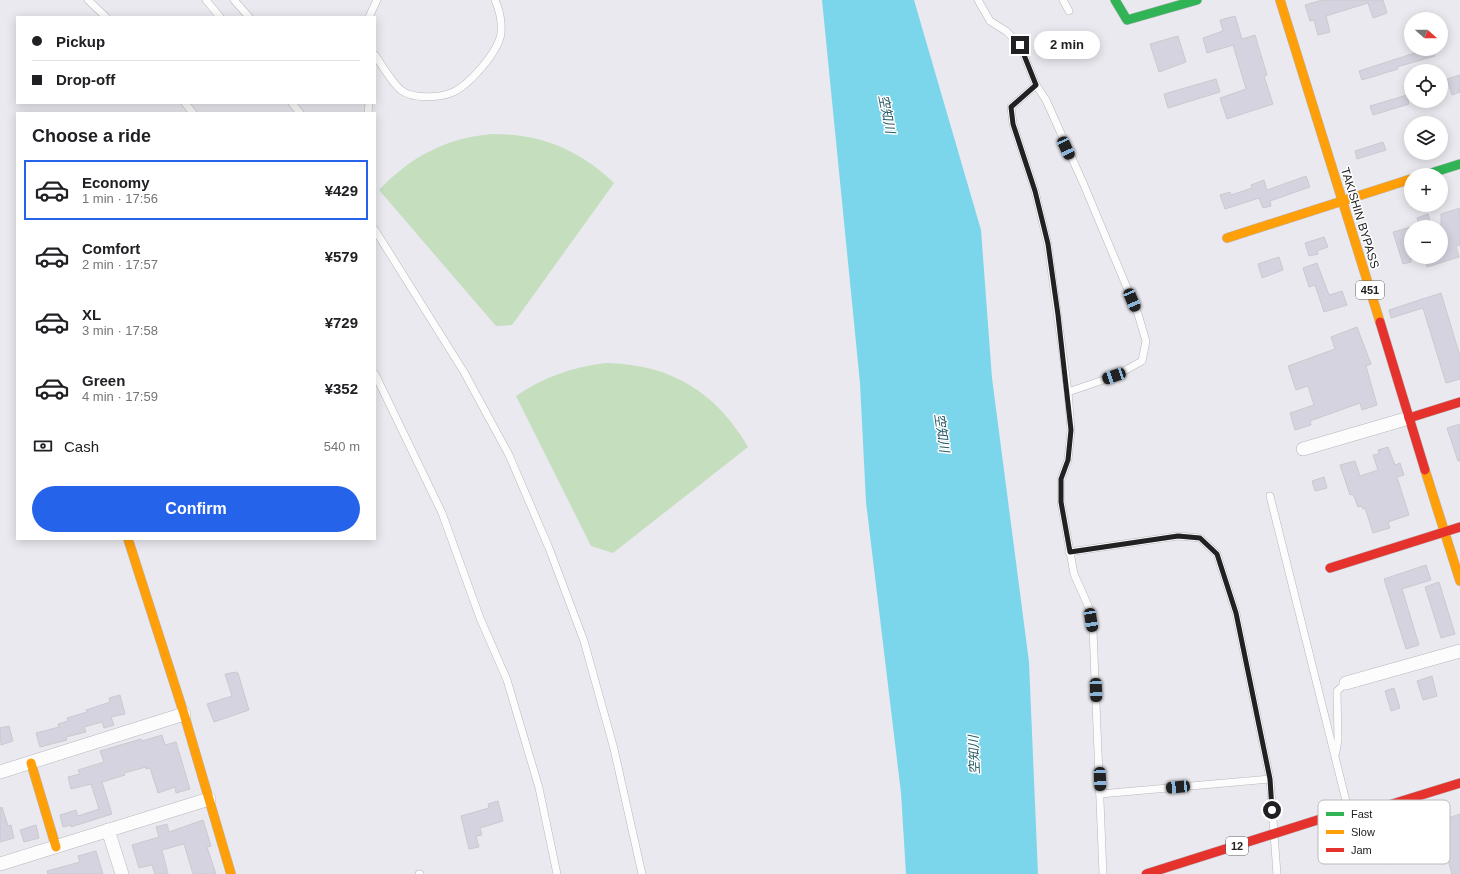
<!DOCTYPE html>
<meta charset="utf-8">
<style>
:root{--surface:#fff;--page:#f2f2f2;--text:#202124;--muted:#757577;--line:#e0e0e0;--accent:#2563eb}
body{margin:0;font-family:Arial,"Noto Sans JP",sans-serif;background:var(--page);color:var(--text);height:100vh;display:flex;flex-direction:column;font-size:15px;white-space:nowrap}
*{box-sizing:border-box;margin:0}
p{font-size:13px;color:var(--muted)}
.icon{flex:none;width:22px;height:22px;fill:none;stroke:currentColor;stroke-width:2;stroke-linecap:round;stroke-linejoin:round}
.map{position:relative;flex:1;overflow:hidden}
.sheet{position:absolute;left:16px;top:112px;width:360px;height:428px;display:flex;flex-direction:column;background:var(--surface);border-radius:0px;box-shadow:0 2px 10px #0003}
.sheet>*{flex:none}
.top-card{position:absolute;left:16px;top:16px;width:360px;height:88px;border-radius:0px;box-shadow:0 2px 10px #0003;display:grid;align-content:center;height:88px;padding:0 16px;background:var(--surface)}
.needle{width:26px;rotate:111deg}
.controls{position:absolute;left:1404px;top:12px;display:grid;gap:8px}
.controls a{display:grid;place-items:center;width:44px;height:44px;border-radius:50%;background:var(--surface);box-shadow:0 2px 10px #0003;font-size:20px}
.end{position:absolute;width:18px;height:18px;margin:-9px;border:5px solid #212023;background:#fff;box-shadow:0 0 0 2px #fff}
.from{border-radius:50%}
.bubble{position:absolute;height:28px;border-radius:14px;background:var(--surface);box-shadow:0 2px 10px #0003;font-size:13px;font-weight:800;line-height:28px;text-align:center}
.car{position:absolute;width:12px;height:24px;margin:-12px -6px;border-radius:5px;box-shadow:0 0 3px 1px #0007;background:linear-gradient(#222 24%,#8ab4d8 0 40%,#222 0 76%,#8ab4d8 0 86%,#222 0)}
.top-card b{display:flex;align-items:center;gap:14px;height:38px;font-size:15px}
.top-card b+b{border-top:1px solid var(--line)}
.top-card i{width:10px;height:10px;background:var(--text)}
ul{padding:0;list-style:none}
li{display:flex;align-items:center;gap:12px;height:60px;margin:0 8px 6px;padding:0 8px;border:2px solid transparent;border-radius:0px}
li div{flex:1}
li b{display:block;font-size:15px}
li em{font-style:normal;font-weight:800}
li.on{border-color:var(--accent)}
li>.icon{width:36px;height:36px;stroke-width:1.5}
h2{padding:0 16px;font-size:18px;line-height:48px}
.pay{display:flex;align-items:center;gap:10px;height:44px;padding:0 16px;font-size:15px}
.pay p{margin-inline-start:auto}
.cta{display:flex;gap:8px;margin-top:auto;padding:8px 16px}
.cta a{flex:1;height:46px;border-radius:24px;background:var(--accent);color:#fff;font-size:16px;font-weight:800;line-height:46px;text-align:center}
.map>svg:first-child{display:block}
</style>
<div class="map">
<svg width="1460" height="874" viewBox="0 0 1460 874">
<rect width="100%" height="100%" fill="#eae9ef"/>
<g fill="#c4debe">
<path d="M 492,134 C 541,134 578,149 614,183 L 512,325 L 496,326 L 379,190 C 410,157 446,138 492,134 Z"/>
<path d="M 606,363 C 670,364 716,392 748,447 L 613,553 L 591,546 L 516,396 C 544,377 572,367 606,363 Z"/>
</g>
<polygon fill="#7bd6eb" points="822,0 914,0 981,230 992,378 1029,662 1038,874 906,874 901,793 866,502 860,383"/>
<g fill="#d5d3df" stroke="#cacace">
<polygon points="1322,0 1383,0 1387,13 1373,18 1368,3 1326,16 1330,32 1318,35 1314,20 1310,21 1305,5"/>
<polygon points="1235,16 1242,39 1255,35 1267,75 1264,76 1273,104 1227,119 1220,98 1246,89 1233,45 1207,53 1203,38 1223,31 1220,20"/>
<polygon points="1178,36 1186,62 1159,72 1150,44"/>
<polygon points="1427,49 1433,49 1435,56 1397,67 1398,69 1362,80 1359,71"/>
<polygon points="1460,75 1460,92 1452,95 1447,79"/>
<polygon points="1216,79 1220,92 1168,108 1164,94"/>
<polygon points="1407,95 1409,104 1373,115 1370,106"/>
<polygon points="1383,142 1386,150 1357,159 1355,151"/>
<polygon points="1306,176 1310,187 1270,201 1271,206 1263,208 1259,198 1225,209 1220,195 1230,192 1231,195 1252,188 1251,185 1264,180 1267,190"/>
<polygon points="1460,208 1460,245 1456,246 1459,257 1427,267 1424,257 1441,257 1441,214"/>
<polygon points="1428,214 1432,227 1420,227 1417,218"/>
<polygon points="1411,227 1411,262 1403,264 1393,232"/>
<polygon points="1324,237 1328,247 1317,251 1318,254 1309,256 1305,243"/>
<polygon points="1279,257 1283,270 1262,278 1258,264"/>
<polygon points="1317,263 1329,295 1342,291 1347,305 1324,312 1315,285 1309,287 1303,268"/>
<polygon points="1441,293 1460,356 1460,379 1446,383 1423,308 1391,318 1389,310"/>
<polygon points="1357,327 1371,364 1366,366 1377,405 1362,410 1360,403 1310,421 1311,425 1295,430 1290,413 1314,405 1308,386 1296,390 1288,366 1335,349 1331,337"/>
<polygon points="1460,424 1460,461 1458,461 1447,428"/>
<polygon points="1388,447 1395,465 1400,463 1404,475 1397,477 1409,515 1388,522 1390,528 1373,533 1365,508 1363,509 1362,506 1358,507 1353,494 1350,495 1340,465 1355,461 1360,476 1378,470 1373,455 1379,454 1378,450"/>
<polygon points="1324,477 1327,488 1315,491 1312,481"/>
<polygon points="1426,565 1431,580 1402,589 1419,645 1406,649 1384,579"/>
<polygon points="1439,582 1455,634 1441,638 1425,587"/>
<polygon points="236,672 236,673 238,673 249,710 214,722 207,704 232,696 225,674"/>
<polygon points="1432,676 1437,696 1423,700 1417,681"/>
<polygon points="1394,688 1400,708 1391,711 1385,691"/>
<polygon points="120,695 125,714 111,717 114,725 104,728 102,722 84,727 86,732 66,737 67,740 40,747 36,733 59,727 58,724 68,721 67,718 87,712 86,710 110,702 109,698"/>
<polygon points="9,726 13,741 1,745 0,728"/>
<polygon points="162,735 165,745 176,742 190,789 176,793 175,787 158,793 150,768 146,769 146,767 124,773 125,775 102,782 112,814 71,827 71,825 63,827 60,815 76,810 78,816 99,809 91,784 71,789 68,777 80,774 78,770 104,762 100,751 141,739 142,741"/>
<polygon points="498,801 503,821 480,828 482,835 476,836 479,847 469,849 461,816 489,808 488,804"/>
<polygon points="2,807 8,826 11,825 14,838 0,842 0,808"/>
<polygon points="1460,814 1460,874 1452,874 1444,846 1390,864 1383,840"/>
<polygon points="203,820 211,846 207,847 216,874 193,874 184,844 162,850 168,874 155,874 152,865 139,868 132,845 159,837 156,827 167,824 169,832"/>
<polygon points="36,825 39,838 24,842 20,830"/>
<polygon points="96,851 103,874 48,874 47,871 80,862 78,856"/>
</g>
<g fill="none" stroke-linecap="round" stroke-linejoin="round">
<g stroke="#b7b7bb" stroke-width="8">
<g id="lane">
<polyline points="88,0 106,17"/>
<polyline points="206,0 220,17"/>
<polyline points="234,0 249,17"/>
<polyline points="978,0 990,21 1006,31 1020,45 1036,85 1046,100 1084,185 1138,314 1146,341 1142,361 1115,376 1068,392"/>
<polyline points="1063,0 1069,11"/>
<polyline points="369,17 377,0"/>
<path d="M 375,55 C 381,64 393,84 401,90 C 412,99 438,98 451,93 C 469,86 499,51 501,33 C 502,20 500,11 495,0"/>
<polyline points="1036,85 1011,107 1013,124 1035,191 1048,245 1068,392 1071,430 1068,460 1061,479 1061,502 1074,574 1090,610 1093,630 1103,874"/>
<polyline points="185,103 193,113"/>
<polyline points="292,103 300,113"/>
<polyline points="368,113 369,103"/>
<polyline points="375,230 464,372 509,455 549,548 584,641 614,749 642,874"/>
<polyline points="375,374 442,513 480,618 507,680 539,788 557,874"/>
<polyline points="1270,496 1350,817 1350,831"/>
<polyline points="1069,552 1178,536 1200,538 1217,554 1236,613 1270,779 1277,874"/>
<polyline points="1336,752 1338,740 1337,691 1346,683"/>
<polyline points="1100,794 1270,779"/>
<polyline points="419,874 420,874"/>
</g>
</g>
<g stroke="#b7b7bb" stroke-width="14">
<g id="street">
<polyline points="1303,449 1409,418"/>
<polyline points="1346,683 1460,651"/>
<polyline points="0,772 184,714"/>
<polyline points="108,830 122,874"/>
<polyline points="0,864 209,799"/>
</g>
</g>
<g stroke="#b7b7bb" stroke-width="10">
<g id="fast">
<polyline points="1115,0 1127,20 1197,0"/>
<polyline points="1425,175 1460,164"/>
</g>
</g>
<g stroke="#b7b7bb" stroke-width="10">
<g id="slow">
<polyline points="1280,0 1380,322"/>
<polyline points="1227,238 1411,179"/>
<polyline points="1425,470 1460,581"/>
<polyline points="128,539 184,714 231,874"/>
<polyline points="31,763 56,847"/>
</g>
</g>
<g stroke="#b7b7bb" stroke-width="10">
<g id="jam">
<polyline points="1380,322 1425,470"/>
<polyline points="1409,418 1460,402"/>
<polyline points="1330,568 1460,527"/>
<polyline points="1332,828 1350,817 1460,783"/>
</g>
</g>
<use href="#lane" stroke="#fcfcfd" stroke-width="7"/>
<use href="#street" stroke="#fcfcfd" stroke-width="13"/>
<use href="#fast" stroke="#30b455" stroke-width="9"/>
<use href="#slow" stroke="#ff9f0a" stroke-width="9"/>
<use href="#jam" stroke="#e5322d" stroke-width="9"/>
<g stroke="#b7b7bb" stroke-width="10" stroke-linecap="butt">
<polyline id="jam-bridge" points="1146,874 1327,817"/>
</g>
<use href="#jam-bridge" stroke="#e5322d" stroke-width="9"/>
</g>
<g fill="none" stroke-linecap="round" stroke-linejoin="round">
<polyline stroke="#212023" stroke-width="5" points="1020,45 1036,85 1011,107 1013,124 1035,191 1048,244 1058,315 1071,430 1068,460 1061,479 1061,502 1070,552 1178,536 1200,538 1217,554 1236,613 1270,779 1272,810"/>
</g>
<g text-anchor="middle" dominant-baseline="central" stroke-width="3" stroke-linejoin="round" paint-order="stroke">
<g fill="#fff" stroke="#646365" stroke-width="1">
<rect x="1356" y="281" width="28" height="18" rx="3"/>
<rect x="1226" y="837" width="22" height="18" rx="3"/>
</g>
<g font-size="11" font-weight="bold" fill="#212023">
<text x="1370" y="290">451</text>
<text x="1237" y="846">12</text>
</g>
<g font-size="12" fill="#212023" stroke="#fff">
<text transform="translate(1360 218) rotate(73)">TAKISHIN BYPASS</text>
</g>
<g font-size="13" font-style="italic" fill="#235864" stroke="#fff">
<text transform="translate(887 114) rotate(79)">空知川</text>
<text transform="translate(942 433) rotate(82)">空知川</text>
<text transform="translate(974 755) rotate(-92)">空知川</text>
</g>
</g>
<rect x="1318" y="800" width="132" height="64" rx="6" fill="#fff" stroke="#bcbcbd" stroke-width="1"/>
<rect x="1326" y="812" width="18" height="4" fill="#30b455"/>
<rect x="1326" y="830" width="18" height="4" fill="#ff9f0a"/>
<rect x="1326" y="848" width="18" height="4" fill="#e5322d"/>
<g font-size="11" fill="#212023">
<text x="1351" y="818">Fast</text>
<text x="1351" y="836">Slow</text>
<text x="1351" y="854">Jam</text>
</g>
</svg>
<div class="controls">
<a><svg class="needle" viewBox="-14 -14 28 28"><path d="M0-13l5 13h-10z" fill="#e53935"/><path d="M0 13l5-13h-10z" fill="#757577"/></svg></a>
<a><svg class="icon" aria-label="locate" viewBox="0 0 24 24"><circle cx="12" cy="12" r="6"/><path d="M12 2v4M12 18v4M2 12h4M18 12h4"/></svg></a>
<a><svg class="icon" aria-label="layers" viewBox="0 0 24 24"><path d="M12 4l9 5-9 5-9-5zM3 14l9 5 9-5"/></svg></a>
<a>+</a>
<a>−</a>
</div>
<i class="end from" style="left:1272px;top:810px"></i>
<i class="end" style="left:1020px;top:45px"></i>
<div class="bubble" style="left:1034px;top:31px;width:66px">2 min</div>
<i class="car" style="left:1066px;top:148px;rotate:155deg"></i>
<i class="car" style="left:1132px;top:300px;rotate:157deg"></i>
<i class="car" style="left:1114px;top:376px;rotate:251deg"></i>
<i class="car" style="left:1091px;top:620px;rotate:171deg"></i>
<i class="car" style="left:1096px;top:690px;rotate:178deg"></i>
<i class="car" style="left:1100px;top:779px;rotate:178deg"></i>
<i class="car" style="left:1178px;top:787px;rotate:265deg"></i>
<div class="top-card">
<b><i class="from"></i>Pickup</b>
<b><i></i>Drop-off</b>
</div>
<section class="sheet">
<h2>Choose a ride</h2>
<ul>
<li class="on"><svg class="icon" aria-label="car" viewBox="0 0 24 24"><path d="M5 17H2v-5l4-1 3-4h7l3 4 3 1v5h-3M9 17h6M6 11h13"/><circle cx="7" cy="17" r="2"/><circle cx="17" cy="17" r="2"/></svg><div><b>Economy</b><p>1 min · 17:56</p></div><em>¥429</em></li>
<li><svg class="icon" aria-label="car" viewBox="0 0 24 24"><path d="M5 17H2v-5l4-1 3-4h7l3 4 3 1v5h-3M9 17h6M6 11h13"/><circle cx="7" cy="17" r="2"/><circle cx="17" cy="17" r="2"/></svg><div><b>Comfort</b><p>2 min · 17:57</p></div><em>¥579</em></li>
<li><svg class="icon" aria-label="car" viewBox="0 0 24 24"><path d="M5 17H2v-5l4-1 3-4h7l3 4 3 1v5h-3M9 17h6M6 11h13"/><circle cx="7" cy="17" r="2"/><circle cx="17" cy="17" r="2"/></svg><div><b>XL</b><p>3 min · 17:58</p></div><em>¥729</em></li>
<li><svg class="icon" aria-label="car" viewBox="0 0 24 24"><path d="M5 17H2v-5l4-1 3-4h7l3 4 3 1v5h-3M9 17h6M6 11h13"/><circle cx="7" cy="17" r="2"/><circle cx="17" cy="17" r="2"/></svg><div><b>Green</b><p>4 min · 17:59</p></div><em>¥352</em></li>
</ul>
<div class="pay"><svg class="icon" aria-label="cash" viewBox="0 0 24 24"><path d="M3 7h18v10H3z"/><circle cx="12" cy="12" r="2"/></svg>Cash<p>540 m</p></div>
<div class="cta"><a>Confirm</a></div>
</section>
</div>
